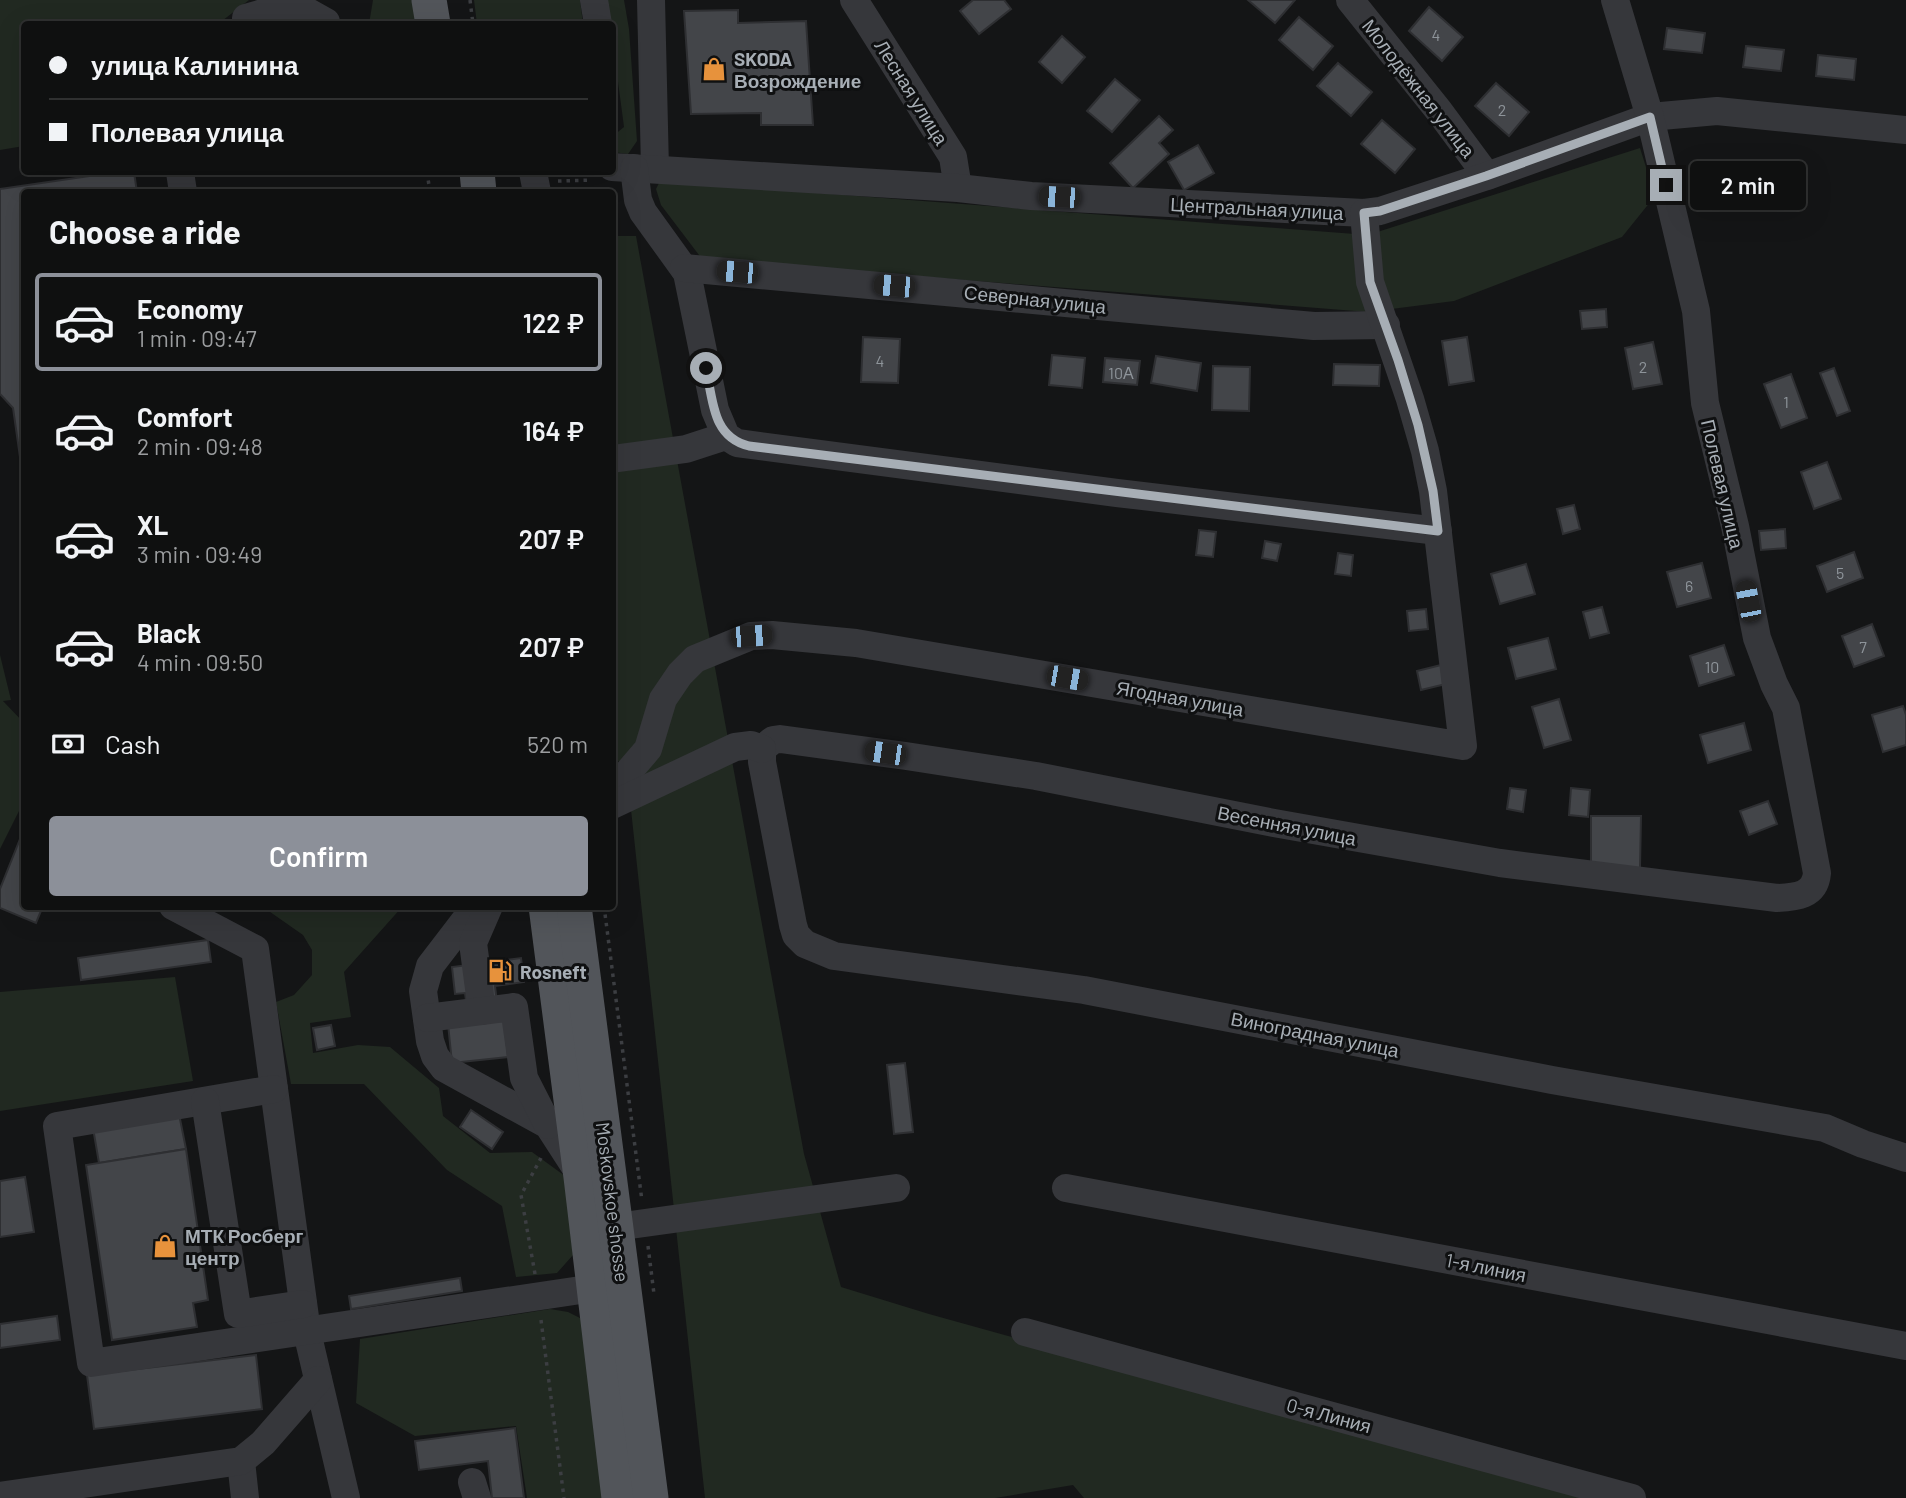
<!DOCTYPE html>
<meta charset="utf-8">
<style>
:root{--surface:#0f1010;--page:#181919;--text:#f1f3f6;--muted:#9b9d9f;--line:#2f3030;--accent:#8c9099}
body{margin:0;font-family:Barlow,sans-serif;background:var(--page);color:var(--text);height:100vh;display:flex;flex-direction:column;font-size:26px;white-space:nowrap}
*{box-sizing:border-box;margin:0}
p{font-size:23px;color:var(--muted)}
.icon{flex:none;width:38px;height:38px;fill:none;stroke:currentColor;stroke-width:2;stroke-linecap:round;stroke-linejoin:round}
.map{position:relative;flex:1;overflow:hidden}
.details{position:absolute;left:21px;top:189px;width:595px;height:721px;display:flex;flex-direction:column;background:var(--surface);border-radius:7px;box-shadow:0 7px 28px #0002,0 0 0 2px var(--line)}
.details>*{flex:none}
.top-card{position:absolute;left:21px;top:21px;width:595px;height:154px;border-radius:7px;box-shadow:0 7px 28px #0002,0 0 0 2px var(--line);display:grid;align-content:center;height:154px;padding:0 28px;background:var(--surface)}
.end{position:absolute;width:32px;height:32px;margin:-16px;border:9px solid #a7aeb5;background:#111;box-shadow:0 0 0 4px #111}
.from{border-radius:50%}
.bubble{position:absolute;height:49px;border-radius:7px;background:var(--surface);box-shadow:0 7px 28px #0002,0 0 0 2px var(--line);font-size:23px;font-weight:600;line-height:49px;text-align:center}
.car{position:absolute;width:21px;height:42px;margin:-21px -10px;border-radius:9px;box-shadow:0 0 5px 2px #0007;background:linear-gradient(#222 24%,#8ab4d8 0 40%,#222 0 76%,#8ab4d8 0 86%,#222 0)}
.top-card b{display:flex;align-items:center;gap:24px;height:66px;font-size:26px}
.top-card b+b{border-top:2px solid var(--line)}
.top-card i{width:18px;height:18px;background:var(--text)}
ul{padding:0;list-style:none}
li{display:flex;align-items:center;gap:21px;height:98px;margin:0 14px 10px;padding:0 14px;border:4px solid transparent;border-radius:7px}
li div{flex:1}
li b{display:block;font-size:26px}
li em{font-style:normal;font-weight:600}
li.on{border-color:var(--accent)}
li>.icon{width:63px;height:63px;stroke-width:1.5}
h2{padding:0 28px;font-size:32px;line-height:84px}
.pay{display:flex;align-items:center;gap:18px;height:77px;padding:0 28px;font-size:26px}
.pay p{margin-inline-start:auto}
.primary-button{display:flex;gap:14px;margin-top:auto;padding:14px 28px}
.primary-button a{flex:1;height:80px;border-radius:7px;background:var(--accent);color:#fff;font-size:28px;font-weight:600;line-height:80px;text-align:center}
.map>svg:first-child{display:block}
</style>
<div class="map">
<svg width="1906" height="1498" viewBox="0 0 1906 1498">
<rect width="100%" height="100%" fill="#141516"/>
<g fill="#212921">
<polygon points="0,0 249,0 218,24 24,24 24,146 0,150"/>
<polygon points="373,0 418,0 421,24 369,24"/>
<polygon points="474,0 580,0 583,24 477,24"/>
<polygon points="606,0 624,0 629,29 637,141 628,154 613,152 613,136 624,127 613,44 612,24 610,24"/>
<polygon points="1640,148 1655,196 1622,237 1454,301 1368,312 702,259 661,205 656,189 660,181 1368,235"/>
<polygon points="612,236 636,236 804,1154 841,1287 929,1314 1594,1498 1084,1498 1073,1485 995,1498 705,1498 626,763 613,760"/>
<polygon points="0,655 11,700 3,701 24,723 24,801 0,849"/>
<polygon points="263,907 402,907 344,972 351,1017 310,1023 313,1053 358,1045 390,1047 439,1088 443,1116 490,1153 532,1152 565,1176 573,1255 557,1273 516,1277 502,1206 447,1170 364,1084 291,1084 276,1002 294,995 312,975 312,950 303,935"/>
<polygon points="175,977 193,1081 0,1111 0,992"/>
<polygon points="550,1309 568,1312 582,1319 603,1498 527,1498 516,1426 415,1436 356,1403 360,1339"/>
</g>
<g fill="#434549" stroke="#2e2f32" stroke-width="2">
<polygon points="973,0 1004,0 1011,9 979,34 960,11"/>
<polygon points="1248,0 1295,0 1275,23"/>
<polygon points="1429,7 1463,37 1442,61 1409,31"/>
<polygon points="738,10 738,23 806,21 813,125 761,125 761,113 691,114 684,11"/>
<polygon points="1299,17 1333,46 1313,70 1279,40"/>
<polygon points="1667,28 1705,33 1702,53 1664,49"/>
<polygon points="1062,36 1085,57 1062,83 1039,62"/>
<polygon points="1746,46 1784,50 1781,71 1743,67"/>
<polygon points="1818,55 1856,59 1854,80 1816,76"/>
<polygon points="1338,63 1372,92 1351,116 1317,86"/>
<polygon points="1115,79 1140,100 1112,132 1087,111"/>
<polygon points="1496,83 1529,112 1509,136 1475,106"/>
<polygon points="1159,116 1173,130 1159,143 1169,154 1133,188 1110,163"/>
<polygon points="1382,120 1415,149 1395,173 1361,144"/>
<polygon points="1198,145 1214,173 1184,190 1168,162"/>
<polygon points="117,172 134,172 137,192 24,192 24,485 13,408 0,394 0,189"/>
<polygon points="1606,309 1607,327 1582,329 1580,311"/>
<polygon points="863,337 900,339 898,383 861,382"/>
<polygon points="1467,337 1474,381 1449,385 1442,341"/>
<polygon points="1653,342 1662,384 1633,389 1625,348"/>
<polygon points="1052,355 1085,358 1082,388 1049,385"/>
<polygon points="1156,356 1201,363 1197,391 1151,383"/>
<polygon points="1105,358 1140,361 1137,385 1103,382"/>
<polygon points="1334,364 1380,365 1379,386 1333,385"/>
<polygon points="1213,366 1250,367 1249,411 1212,410"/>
<polygon points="1834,368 1850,411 1837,416 1820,373"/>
<polygon points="1791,374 1807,418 1781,428 1764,384"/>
<polygon points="1827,462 1841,499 1814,509 1801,472"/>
<polygon points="1574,505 1580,529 1563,534 1557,509"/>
<polygon points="1785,529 1786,548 1761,550 1759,531"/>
<polygon points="1199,530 1216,532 1213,557 1196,555"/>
<polygon points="1265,541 1281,544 1277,561 1262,558"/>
<polygon points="1854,552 1863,578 1827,592 1817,566"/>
<polygon points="1338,553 1353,555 1351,576 1335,574"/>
<polygon points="1702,563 1711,598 1677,607 1667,572"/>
<polygon points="1526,564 1535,594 1500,604 1491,574"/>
<polygon points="1602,607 1609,633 1590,638 1583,612"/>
<polygon points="1426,609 1428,629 1409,631 1407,611"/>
<polygon points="1872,624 1884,656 1854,667 1842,636"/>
<polygon points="1548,638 1556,669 1516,679 1508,648"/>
<polygon points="1724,645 1734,675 1699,686 1690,656"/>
<polygon points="1445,664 1450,683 1421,690 1417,671"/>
<polygon points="1559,699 1571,740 1544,748 1532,707"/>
<polygon points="1903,706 1906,715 1906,745 1883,752 1872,715"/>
<polygon points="1744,723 1751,750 1708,763 1700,735"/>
<polygon points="1510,788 1526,790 1523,812 1507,809"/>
<polygon points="1571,788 1590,790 1588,817 1569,815"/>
<polygon points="1768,801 1777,824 1749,835 1740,811"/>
<polygon points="1591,816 1641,816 1640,868 1591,868"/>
<polygon points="24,829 24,906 43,906 36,923 0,908 0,889"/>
<polygon points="208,940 211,962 81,980 78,958"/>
<polygon points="521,958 524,982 495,986 499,1018 469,1022 465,993 455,994 452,967"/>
<polygon points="504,1018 508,1057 452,1063 448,1024"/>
<polygon points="331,1025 335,1046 317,1050 313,1028"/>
<polygon points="905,1063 913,1132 894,1134 887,1065"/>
<polygon points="471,1110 503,1132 492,1149 460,1127"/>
<polygon points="179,1114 186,1149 99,1163 93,1128"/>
<polygon points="186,1149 208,1300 193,1303 197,1327 112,1340 86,1165"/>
<polygon points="25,1177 34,1232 0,1237 0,1181"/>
<polygon points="460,1278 462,1291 351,1309 349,1296"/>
<polygon points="57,1316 60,1340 0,1348 0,1324"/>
<polygon points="256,1355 262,1409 94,1429 87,1375"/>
<polygon points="515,1428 524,1498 492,1498 488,1461 419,1470 415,1441"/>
</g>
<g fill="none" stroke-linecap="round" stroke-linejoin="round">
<g stroke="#3c3e42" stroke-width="3.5" stroke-dasharray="3.5 5" stroke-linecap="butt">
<polyline points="470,0 473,24"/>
<polyline points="427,172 430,192"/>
<polyline points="558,181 592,180"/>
<polyline points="604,906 642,1201"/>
<polyline points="648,1246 654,1294"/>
<polyline points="535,1274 521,1195 541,1158"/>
<polyline points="541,1320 564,1498"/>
</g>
<g stroke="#36373b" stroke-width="28">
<polyline points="594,0 598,24"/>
<polyline points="651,0 655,169"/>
<polyline points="854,0 953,157 958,188"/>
<polyline points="1350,0 1439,111 1487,176"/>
<polyline points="246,18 276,9 301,8 326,22"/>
<polyline points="612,167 958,188 1031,196 1364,213 1380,211 1487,176 1650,117 1717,111 1906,130"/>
<polyline points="634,168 638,200 643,212 687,273 715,410 726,436 737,443 1117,493 1438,531"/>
<polyline points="180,172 183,192"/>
<polyline points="533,172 537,192"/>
<polyline points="684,268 1314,326 1386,325"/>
<polyline points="612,459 686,449 726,436"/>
<path d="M 762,749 L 773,740 L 780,739 L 906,756 L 1036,776 L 1274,823 L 1500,863 L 1777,898 C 1796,897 1815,896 1817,873 L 1786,708 L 1774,684 L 1757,638 L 1735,526 L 1705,403 L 1696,311 L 1650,117 L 1615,0"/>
<polyline points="762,749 762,762 793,925 796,935 805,944 834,956 1084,990 1552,1080 1825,1128 1863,1144 1906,1158"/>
<polyline points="612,791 648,749 663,699 680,674 695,659 751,636 772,635 856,643 1463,746 1433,491 1425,451 1410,399 1370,282 1364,213"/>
<polyline points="612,805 735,747 751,745 762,749"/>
<polyline points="173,906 255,949 307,1332 346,1498"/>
<polyline points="476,906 430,966 423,991 430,1041 435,1056 444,1068 548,1125 579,1173"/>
<polyline points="482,1011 473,943 489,906"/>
<polyline points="427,1018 514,1007 524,1078 548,1125"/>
<polyline points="274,1089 57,1126 91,1363 594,1288"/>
<polyline points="205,1101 238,1314 303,1304"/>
<polyline points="1066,1188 1906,1346"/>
<polyline points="616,1227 896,1188"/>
<polyline points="1025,1332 1632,1498"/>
<polyline points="241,1461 245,1498"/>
<polyline points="472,1482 477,1498"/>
<polyline points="0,1496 241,1461 263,1443 318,1380"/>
</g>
<g stroke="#52555a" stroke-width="35">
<polyline points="429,0 433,24"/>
<polyline points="477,172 479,192"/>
<polyline points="546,906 581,1177 619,1498"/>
<polyline points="574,906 651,1498"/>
</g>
</g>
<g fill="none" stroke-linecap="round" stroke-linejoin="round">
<path stroke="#a7aeb5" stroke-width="9" d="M 706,368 C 713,400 712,437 749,446 L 1438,531 L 1433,491 L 1418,425 L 1398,360 L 1370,282 L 1364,213 L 1380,211 L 1486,176 L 1650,117 L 1666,185"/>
</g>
<defs>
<g id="shop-bare" transform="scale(1.89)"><path d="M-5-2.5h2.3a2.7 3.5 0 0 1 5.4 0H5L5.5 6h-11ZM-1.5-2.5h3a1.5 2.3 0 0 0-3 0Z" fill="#e7923c" stroke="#0f1011" stroke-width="2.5" paint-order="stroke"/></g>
<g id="fuel-bare" transform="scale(1.89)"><path d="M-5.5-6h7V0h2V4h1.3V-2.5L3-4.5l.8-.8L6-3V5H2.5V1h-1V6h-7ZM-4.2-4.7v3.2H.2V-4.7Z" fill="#e7923c" stroke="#0f1011" stroke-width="2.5" paint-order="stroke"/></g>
</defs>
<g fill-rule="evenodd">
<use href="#shop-bare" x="714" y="69"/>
<use href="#fuel-bare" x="500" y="971"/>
<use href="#shop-bare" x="165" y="1246"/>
</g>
<g text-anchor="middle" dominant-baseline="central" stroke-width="6" stroke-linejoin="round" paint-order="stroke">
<g font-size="16" fill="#8e949a">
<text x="1436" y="34">4</text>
<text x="1502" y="109">2</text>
<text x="880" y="360">4</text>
<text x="1643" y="366">2</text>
<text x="1121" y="372">10А</text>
<text x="1786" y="401">1</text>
<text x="1840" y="572">5</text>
<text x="1689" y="585">6</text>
<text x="1863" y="646">7</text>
<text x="1712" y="666">10</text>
</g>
<g font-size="19" font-weight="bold" fill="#a7aeb5" stroke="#0f1011" text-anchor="start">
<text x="734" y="58">SKODA<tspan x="734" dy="22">Возрождение</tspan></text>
<text x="520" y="971">Rosneft</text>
<text x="185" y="1235">МТК Росберг<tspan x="185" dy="22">центр</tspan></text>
</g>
<g font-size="19" fill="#a7aeb5" stroke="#0f1011">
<text transform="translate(1419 88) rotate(52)">Молодёжная улица</text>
<text transform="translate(912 92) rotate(58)">Лесная улица</text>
<text transform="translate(1257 208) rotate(3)">Центральная улица</text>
<text transform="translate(1035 299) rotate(6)">Северная улица</text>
<text transform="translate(1723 484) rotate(77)">Полевая улица</text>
<text transform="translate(1180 698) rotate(10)">Ягодная улица</text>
<text transform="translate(1287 825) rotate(11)">Весенняя улица</text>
<text transform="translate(1315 1034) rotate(11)">Виноградная улица</text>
<text transform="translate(613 1202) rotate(83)">Moskovskoe shosse</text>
<text transform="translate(1486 1267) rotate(11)">1-я линия</text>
<text transform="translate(1329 1415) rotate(15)">0-я Линия</text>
</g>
</g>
</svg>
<i class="end from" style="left:706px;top:368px"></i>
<i class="end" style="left:1666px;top:185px"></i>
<div class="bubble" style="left:1690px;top:161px;width:116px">2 min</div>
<i class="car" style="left:1059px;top:197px;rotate:273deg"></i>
<i class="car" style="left:737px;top:272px;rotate:275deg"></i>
<i class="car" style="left:894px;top:286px;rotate:275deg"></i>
<i class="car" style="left:1748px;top:601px;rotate:349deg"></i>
<i class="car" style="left:751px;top:636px;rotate:86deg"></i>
<i class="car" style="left:1067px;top:678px;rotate:100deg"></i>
<i class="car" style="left:885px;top:753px;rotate:278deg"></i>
<div class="top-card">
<b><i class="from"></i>улица Калинина</b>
<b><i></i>Полевая улица</b>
</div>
<section class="details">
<h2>Choose a ride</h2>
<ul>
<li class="on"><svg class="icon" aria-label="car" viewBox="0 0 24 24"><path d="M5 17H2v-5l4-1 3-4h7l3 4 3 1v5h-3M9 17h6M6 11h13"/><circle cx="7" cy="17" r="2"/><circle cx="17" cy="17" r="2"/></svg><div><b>Economy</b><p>1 min · 09:47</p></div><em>122 ₽</em></li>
<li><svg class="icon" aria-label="car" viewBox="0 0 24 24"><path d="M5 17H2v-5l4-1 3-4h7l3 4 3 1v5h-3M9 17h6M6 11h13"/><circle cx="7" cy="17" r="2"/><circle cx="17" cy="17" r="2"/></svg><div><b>Comfort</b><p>2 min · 09:48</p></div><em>164 ₽</em></li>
<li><svg class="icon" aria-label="car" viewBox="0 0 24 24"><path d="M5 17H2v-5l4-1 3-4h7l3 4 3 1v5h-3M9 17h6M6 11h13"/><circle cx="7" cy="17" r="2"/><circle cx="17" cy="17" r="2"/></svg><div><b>XL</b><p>3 min · 09:49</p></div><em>207 ₽</em></li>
<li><svg class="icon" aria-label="car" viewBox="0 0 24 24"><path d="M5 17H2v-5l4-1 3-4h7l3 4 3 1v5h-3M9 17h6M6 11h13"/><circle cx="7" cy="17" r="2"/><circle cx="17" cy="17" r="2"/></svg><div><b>Black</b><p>4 min · 09:50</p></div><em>207 ₽</em></li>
</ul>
<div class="pay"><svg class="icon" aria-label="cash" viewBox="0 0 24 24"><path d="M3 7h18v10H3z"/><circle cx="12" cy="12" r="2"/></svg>Cash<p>520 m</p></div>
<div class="primary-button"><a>Confirm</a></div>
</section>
</div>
